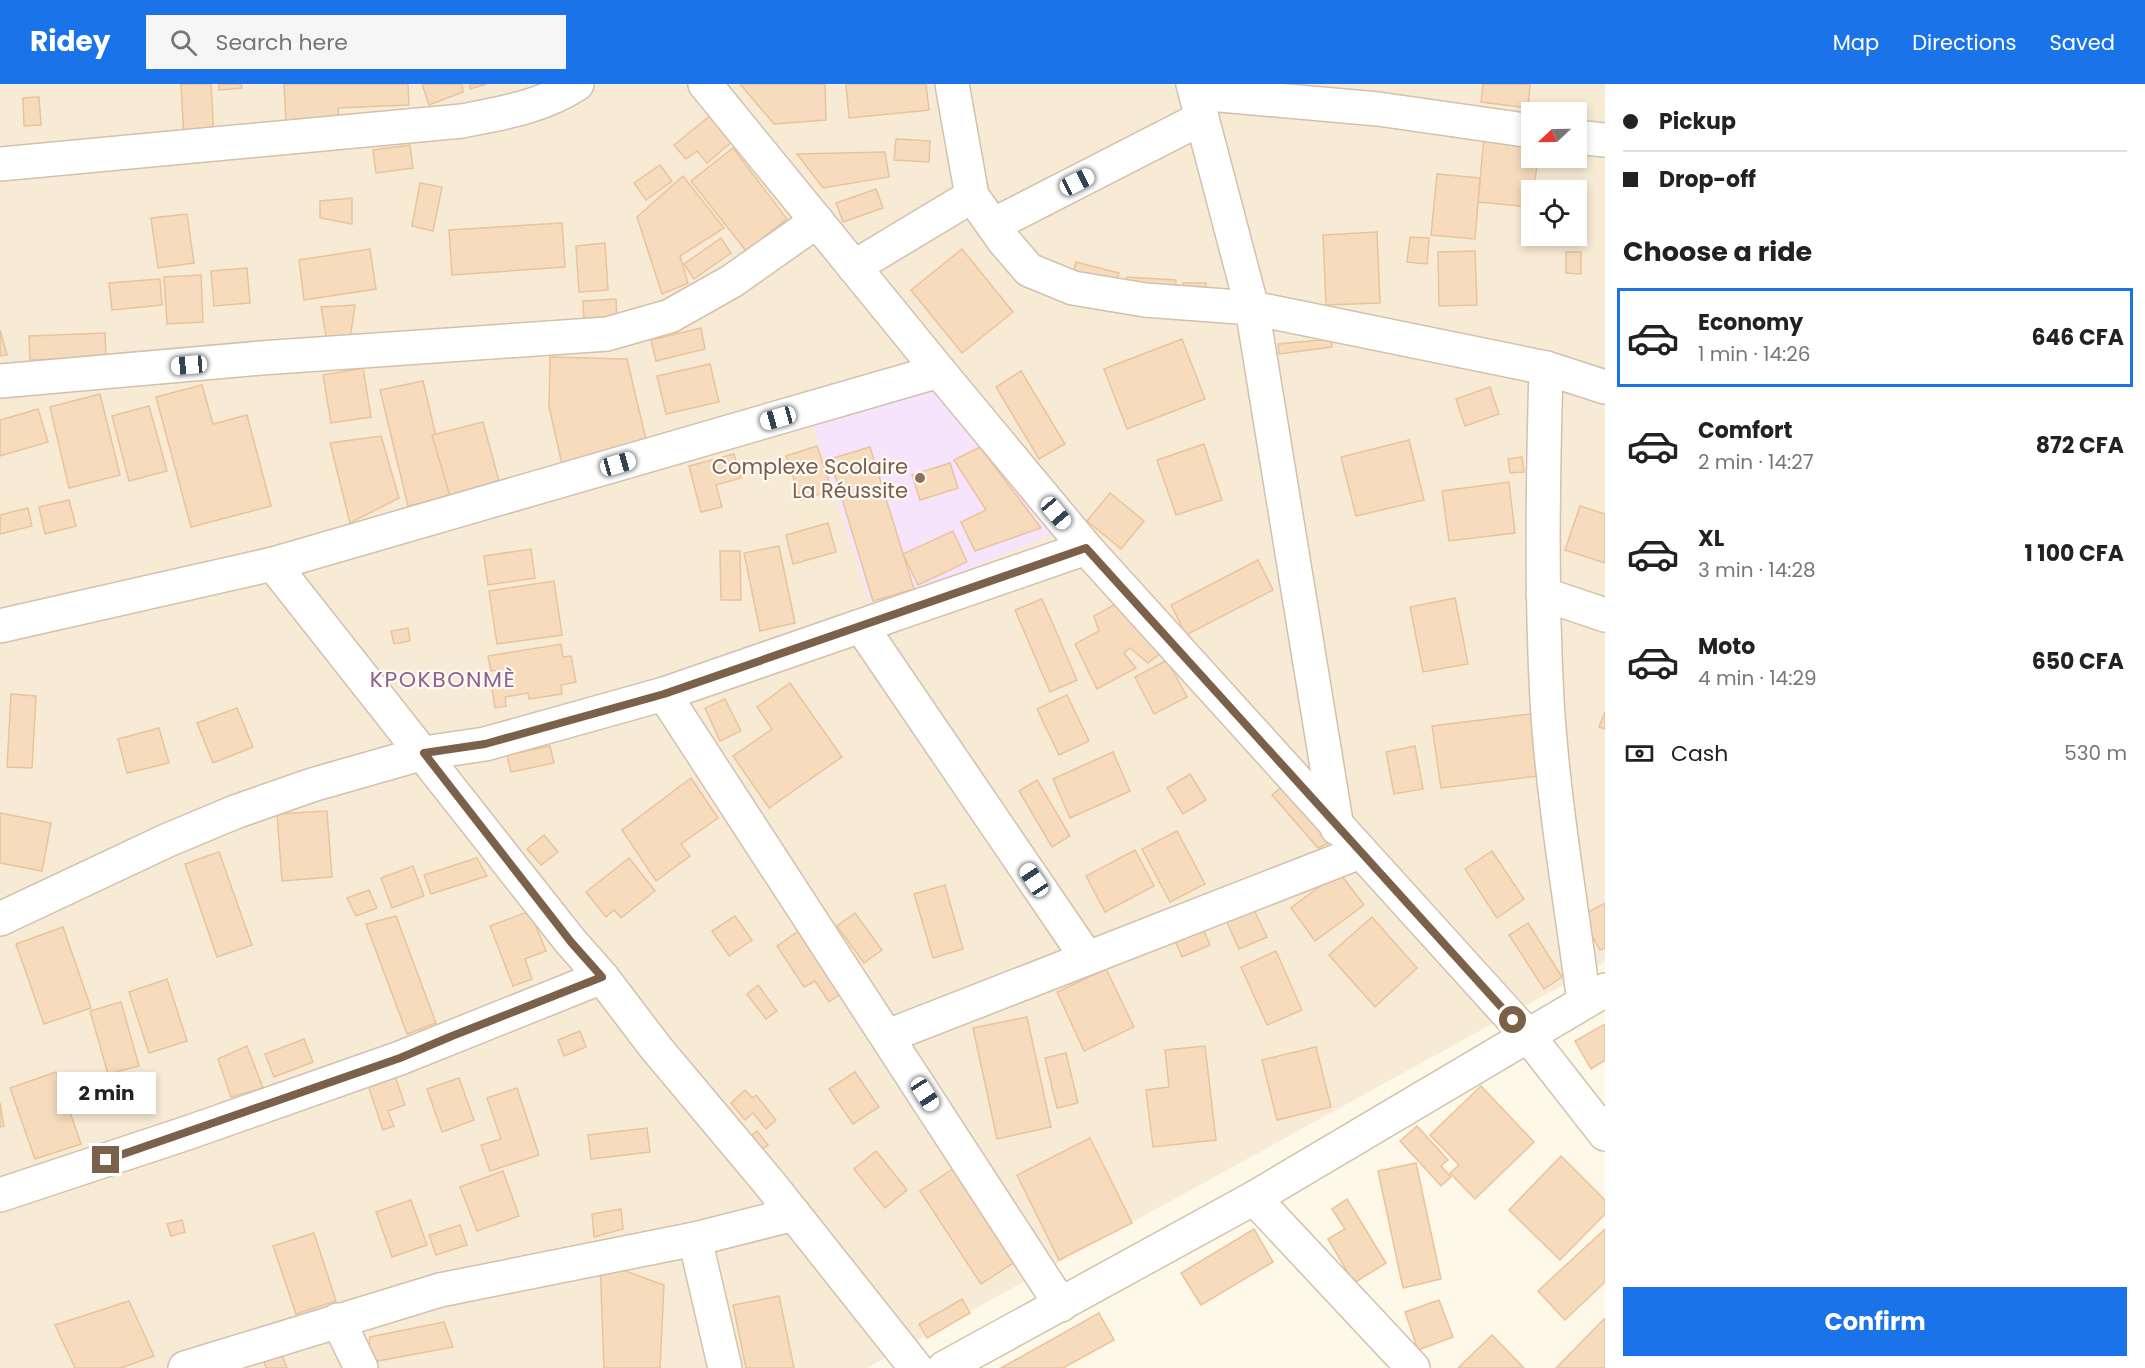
<!DOCTYPE html>
<meta charset="utf-8">
<style>
:root{--surface:#fff;--page:#f6f6f6;--text:#222;--muted:#767676;--line:#e0e0e0;--accent:#1a73e8}
body{margin:0;font-family:Poppins,sans-serif;background:var(--page);color:var(--text);height:100vh;display:flex;flex-direction:column;font-size:22px;white-space:nowrap}
*{box-sizing:border-box;margin:0}
p{font-size:20px;color:var(--muted)}
.icon{flex:none;width:33px;height:33px;fill:none;stroke:currentColor;stroke-width:2;stroke-linecap:round;stroke-linejoin:round}
.map{position:relative;flex:1;overflow:hidden}
.drawer{display:flex;flex-direction:column;background:var(--surface);width:540px}
.drawer>*{flex:none}
.hud{display:grid;align-content:center;height:132px;padding:0 18px;background:var(--surface)}
.needle{width:39px;rotate:248deg}
.tools{position:absolute;left:1521px;top:18px;display:grid;gap:12px}
.tools a{display:grid;place-items:center;width:66px;height:66px;border-radius:0px;background:var(--surface);box-shadow:0 3px 9px #0003;font-size:30px}
.end{position:absolute;width:27px;height:27px;margin:-14px;border:8px solid #7b6149;background:#fff;box-shadow:0 0 0 3px #fff}
.from{border-radius:50%}
.bubble{position:absolute;height:42px;border-radius:0px;background:var(--surface);box-shadow:0 3px 9px #0003;font-size:20px;font-weight:700;line-height:42px;text-align:center}
.car{position:absolute;width:18px;height:36px;margin:-18px -9px;border-radius:8px;box-shadow:0 0 4px 2px #0007;background:linear-gradient(#fff 24%,#345 0 40%,#fff 0 76%,#345 0 86%,#fff 0)}
.hud b{display:flex;align-items:center;gap:21px;height:57px;font-size:22px}
.hud b+b{border-top:2px solid var(--line)}
.hud i{width:15px;height:15px;background:var(--text)}
ul{padding:0;list-style:none}
li{display:flex;align-items:center;gap:18px;height:99px;margin:0 12px 9px;padding:0 6px;border:3px solid transparent;border-radius:0px}
li div{flex:1}
li b{display:block;font-size:22px}
li em{font-style:normal;font-weight:700}
li.on{border-color:var(--accent)}
li>.icon{width:54px;height:54px;stroke-width:1.5}
h2{padding:0 18px;font-size:27px;line-height:72px}
.pay{display:flex;align-items:center;gap:15px;height:66px;padding:0 18px;font-size:22px}
.pay p{margin-inline-start:auto}
.action{display:flex;gap:12px;margin-top:auto;padding:12px 18px}
.action a{flex:1;height:69px;border-radius:0px;background:var(--accent);color:#fff;font-size:24px;font-weight:700;line-height:69px;text-align:center}
header{display:flex;align-items:center;gap:36px;box-sizing:border-box;height:84px;padding:0 30px;background:var(--accent);color:#fff}
header strong{font-size:28px}
nav{display:flex;gap:33px;margin-inline-start:auto;font-size:21px}
.search{width:420px;height:54px;background:var(--page);display:flex;align-items:center;gap:15px;box-sizing:border-box;padding:0 21px;border-radius:0px;color:var(--muted);font-size:22px}
main{display:flex;flex:1;min-height:0}
.map>svg:first-child{display:block}
</style>
<header>
<strong>Ridey</strong>
<div class="search"><svg class="icon" aria-label="search" viewBox="0 0 24 24"><circle cx="10" cy="10" r="6"/><path d="M15 15l6 6"/></svg>Search here</div>
<nav><a>Map</a><a>Directions</a><a>Saved</a></nav>
</header>
<main>
<div class="map">
<svg width="1605" height="1284" viewBox="0 0 1605 1284">
<rect width="100%" height="100%" fill="#fef8e8"/>
<path fill="#f7ebd5" fill-rule="evenodd" d="M 0,0 L 1605,0 L 1605,878 L 867,1284 L 0,1284 ZM 1532,28 L 1576,28 L 1576,74 L 1532,74 ZM 1532,106 L 1576,106 L 1576,152 L 1532,152 Z"/>
<polygon fill="#f5e4fb" points="934,301 1055,449 872,525 812,339"/>
<g fill="#f6dbbd" stroke="#eac39b" stroke-width="1.5">
<polygon points="181,0 211,0 214,55 184,56"/>
<polygon points="219,0 241,0 242,4 219,6"/>
<polygon points="284,0 408,0 409,21 338,24 339,36 286,39"/>
<polygon points="422,0 462,0 463,8 429,21"/>
<polygon points="470,0 487,0 470,5"/>
<polygon points="740,0 825,0 826,36 774,40"/>
<polygon points="846,0 926,0 929,26 849,34"/>
<polygon points="1483,0 1530,0 1528,24 1481,18"/>
<polygon points="39,13 41,41 24,42 23,14"/>
<polygon points="711,31 733,57 707,79 697,67 686,75 674,61"/>
<polygon points="1484,53 1524,57 1522,79 1537,80 1534,106 1532,106 1532,123 1478,118"/>
<polygon points="896,55 930,57 929,78 894,76"/>
<polygon points="410,61 413,84 376,89 373,66"/>
<polygon points="733,64 787,135 746,167 691,97"/>
<polygon points="885,68 889,93 823,104 797,70"/>
<polygon points="660,81 672,97 646,116 634,99"/>
<polygon points="1437,90 1480,94 1475,155 1431,151"/>
<polygon points="683,92 724,144 680,172 688,199 662,210 637,133"/>
<polygon points="420,99 442,103 433,147 412,142"/>
<polygon points="876,105 883,124 843,138 836,119"/>
<polygon points="352,114 352,140 320,134 320,117"/>
<polygon points="187,130 194,179 158,184 151,134"/>
<polygon points="562,139 565,183 452,191 449,146"/>
<polygon points="1377,148 1380,219 1326,221 1323,151"/>
<polygon points="1410,153 1429,154 1427,180 1407,178"/>
<polygon points="721,154 731,169 694,195 684,180"/>
<polygon points="605,159 608,206 579,208 576,162"/>
<polygon points="370,165 376,205 304,216 299,176"/>
<polygon points="962,165 1013,228 962,269 911,206"/>
<polygon points="1475,167 1477,221 1439,222 1438,168"/>
<polygon points="1566,168 1581,168 1581,190 1566,189"/>
<polygon points="1076,178 1119,189 1115,204 1072,194"/>
<polygon points="247,184 250,219 214,222 211,187"/>
<polygon points="201,191 203,238 167,240 164,193"/>
<polygon points="1127,193 1176,196 1175,209 1126,206"/>
<polygon points="160,195 162,221 112,226 109,199"/>
<polygon points="1183,199 1206,199 1206,212 1184,213"/>
<polygon points="616,215 617,236 584,238 583,217"/>
<polygon points="355,221 350,255 327,258 321,223"/>
<polygon points="701,244 705,265 656,277 651,256"/>
<polygon points="0,246 7,271 0,272"/>
<polygon points="105,249 106,273 30,276 29,252"/>
<polygon points="1182,255 1205,315 1127,345 1104,285"/>
<polygon points="1331,255 1332,263 1279,270 1278,260"/>
<polygon points="550,273 627,275 647,360 562,380 549,323"/>
<polygon points="710,280 719,318 666,330 657,292"/>
<polygon points="363,284 371,333 331,339 323,291"/>
<polygon points="1021,287 1065,360 1039,375 996,303"/>
<polygon points="423,297 450,412 408,422 380,306"/>
<polygon points="202,301 213,340 247,331 271,422 191,443 156,313"/>
<polygon points="1490,303 1499,330 1465,342 1456,315"/>
<polygon points="100,310 120,391 69,404 50,323"/>
<polygon points="149,322 167,387 129,397 112,332"/>
<polygon points="38,325 48,358 0,372 0,336"/>
<polygon points="483,338 499,397 450,412 432,351"/>
<polygon points="381,352 399,414 350,439 330,359"/>
<polygon points="1409,356 1424,416 1356,432 1341,373"/>
<polygon points="1204,360 1222,416 1176,431 1157,376"/>
<polygon points="817,362 832,406 801,416 786,372"/>
<polygon points="870,363 914,505 873,517 830,375"/>
<polygon points="980,363 1041,444 975,467 961,438 986,426 954,376"/>
<polygon points="734,370 741,394 716,401 722,423 701,428 689,382"/>
<polygon points="1522,373 1524,388 1510,389 1508,375"/>
<polygon points="950,379 958,404 920,416 912,391"/>
<polygon points="1509,398 1515,449 1449,457 1442,407"/>
<polygon points="1110,409 1144,437 1121,465 1087,437"/>
<polygon points="69,416 76,442 45,450 39,423"/>
<polygon points="1580,422 1605,430 1605,479 1565,466"/>
<polygon points="28,424 32,442 0,450 0,431"/>
<polygon points="828,439 836,468 793,480 786,451"/>
<polygon points="953,447 967,478 918,501 903,470"/>
<polygon points="779,462 795,539 760,547 744,469"/>
<polygon points="531,465 535,494 488,501 484,472"/>
<polygon points="720,467 740,467 741,516 721,516"/>
<polygon points="1258,476 1273,506 1186,551 1171,521"/>
<polygon points="554,497 562,551 497,560 489,507"/>
<polygon points="1455,514 1468,580 1423,588 1410,523"/>
<polygon points="1042,515 1077,596 1050,608 1015,526"/>
<polygon points="1117,519 1162,568 1148,579 1130,564 1124,569 1136,584 1097,605 1075,560 1099,547 1094,532"/>
<polygon points="408,544 410,557 394,560 391,547"/>
<polygon points="561,560 563,573 571,572 576,598 561,601 562,610 529,615 528,609 505,613 506,622 495,624 491,599 501,597 499,586 491,587 488,572"/>
<polygon points="1167,576 1187,613 1154,630 1135,593"/>
<polygon points="790,599 842,673 769,724 733,672 772,645 757,623"/>
<polygon points="11,610 36,612 32,684 7,683"/>
<polygon points="1067,611 1089,657 1059,671 1037,625"/>
<polygon points="725,615 741,647 720,657 705,624"/>
<polygon points="237,624 253,663 213,679 197,639"/>
<polygon points="1605,628 1605,645 1599,643"/>
<polygon points="1531,630 1539,692 1441,704 1432,642"/>
<polygon points="159,644 169,679 127,689 118,655"/>
<polygon points="550,662 554,679 511,688 507,671"/>
<polygon points="1415,662 1423,705 1394,710 1386,668"/>
<polygon points="1113,668 1130,707 1070,734 1053,695"/>
<polygon points="1190,690 1206,716 1183,730 1167,704"/>
<polygon points="691,694 718,734 681,760 690,772 656,797 622,746"/>
<polygon points="1037,696 1070,752 1052,763 1019,707"/>
<polygon points="1286,699 1335,756 1318,764 1272,711"/>
<polygon points="327,727 332,793 282,797 277,730"/>
<polygon points="0,729 51,739 42,787 0,779"/>
<polygon points="1177,747 1205,800 1170,818 1142,765"/>
<polygon points="544,751 558,768 541,781 527,765"/>
<polygon points="1135,766 1154,802 1105,828 1086,792"/>
<polygon points="1492,767 1524,815 1497,834 1465,785"/>
<polygon points="219,768 252,861 217,873 185,780"/>
<polygon points="477,774 487,792 431,810 424,791"/>
<polygon points="629,774 655,807 621,834 614,826 606,833 586,808"/>
<polygon points="413,782 424,812 392,824 381,794"/>
<polygon points="1339,788 1364,821 1315,857 1291,824"/>
<polygon points="945,801 963,865 933,874 914,810"/>
<polygon points="369,806 377,824 356,832 347,814"/>
<polygon points="1605,819 1605,864 1600,866 1581,832"/>
<polygon points="1252,822 1267,853 1239,865 1225,834"/>
<polygon points="530,827 546,867 525,875 532,895 513,902 490,842"/>
<polygon points="855,829 882,866 864,879 837,842"/>
<polygon points="396,832 436,939 407,950 366,840"/>
<polygon points="735,832 752,856 729,872 712,847"/>
<polygon points="1372,833 1417,884 1375,923 1329,871"/>
<polygon points="1528,839 1562,893 1544,905 1509,851"/>
<polygon points="1202,842 1210,861 1182,873 1174,854"/>
<polygon points="63,843 91,924 44,940 16,860"/>
<polygon points="803,844 845,907 829,918 815,897 804,903 777,862"/>
<polygon points="1276,867 1302,926 1267,941 1241,883"/>
<polygon points="1106,885 1134,943 1084,967 1057,908"/>
<polygon points="167,895 187,957 149,969 129,908"/>
<polygon points="758,901 777,927 766,935 747,910"/>
<polygon points="121,918 139,982 108,990 90,927"/>
<polygon points="1027,933 1051,1043 997,1055 973,944"/>
<polygon points="1605,940 1605,976 1591,985 1575,957"/>
<polygon points="580,947 586,963 564,972 558,956"/>
<polygon points="304,955 313,978 274,993 265,970"/>
<polygon points="247,962 263,1004 231,1013 218,975"/>
<polygon points="1205,962 1216,1056 1153,1063 1146,1006 1169,1003 1165,966"/>
<polygon points="1316,963 1331,1023 1277,1036 1262,976"/>
<polygon points="1066,969 1078,1019 1057,1024 1045,974"/>
<polygon points="56,988 81,1060 35,1075 10,1004"/>
<polygon points="855,988 879,1023 853,1040 829,1005"/>
<polygon points="395,992 405,1021 388,1027 394,1042 383,1046 368,1001"/>
<polygon points="459,994 474,1036 442,1048 427,1005"/>
<polygon points="1481,1002 1534,1058 1475,1115 1450,1089 1459,1081 1430,1051"/>
<polygon points="517,1004 539,1071 490,1087 481,1061 501,1055 487,1014"/>
<polygon points="745,1006 753,1014 756,1011 776,1036 766,1045 753,1029 745,1036 731,1019"/>
<polygon points="0,1019 4,1042 0,1043"/>
<polygon points="1417,1042 1448,1076 1441,1082 1451,1093 1441,1102 1400,1057"/>
<polygon points="647,1044 650,1068 591,1075 588,1051"/>
<polygon points="757,1047 768,1061 755,1071 744,1057"/>
<polygon points="1090,1054 1132,1139 1059,1176 1017,1091"/>
<polygon points="876,1067 907,1106 885,1124 854,1085"/>
<polygon points="1561,1072 1605,1116 1605,1130 1560,1176 1509,1126"/>
<polygon points="1416,1079 1441,1195 1403,1204 1378,1087"/>
<polygon points="957,1082 1018,1176 981,1200 920,1107"/>
<polygon points="503,1087 519,1132 477,1147 460,1103"/>
<polygon points="1347,1115 1386,1179 1354,1199 1328,1155 1345,1145 1332,1125"/>
<polygon points="411,1116 427,1161 392,1173 376,1128"/>
<polygon points="621,1125 623,1145 594,1153 592,1130"/>
<polygon points="182,1136 185,1148 171,1152 167,1140"/>
<polygon points="460,1141 467,1161 436,1171 429,1151"/>
<polygon points="1254,1145 1273,1178 1201,1221 1181,1189"/>
<polygon points="1605,1145 1605,1198 1565,1236 1538,1207"/>
<polygon points="314,1149 336,1217 296,1230 273,1162"/>
<polygon points="600,1178 664,1201 660,1284 604,1284"/>
<polygon points="779,1212 794,1284 746,1284 733,1221"/>
<polygon points="962,1215 970,1229 927,1254 919,1240"/>
<polygon points="1439,1216 1453,1253 1418,1266 1405,1228"/>
<polygon points="129,1217 154,1272 121,1284 75,1284 55,1241"/>
<polygon points="1099,1229 1114,1256 1063,1284 1001,1284"/>
<polygon points="1605,1234 1605,1284 1556,1284"/>
<polygon points="444,1238 453,1263 367,1279 370,1253"/>
<polygon points="1492,1251 1524,1284 1458,1284"/>
<polygon points="282,1271 287,1284 266,1284 264,1277"/>
</g>
<g fill="none" stroke-linecap="round" stroke-linejoin="round">
<g stroke="#d2c1ac" stroke-width="36">
<g id="street">
<polyline points="705,0 939,287 1086,464 1529,953 1605,1050"/>
<polyline points="952,0 972,112 1004,157 1029,186 1073,204 1145,216 1252,224 1546,284 1605,303"/>
<polyline points="1193,0 1252,224 1337,744"/>
<polyline points="1197,9 1378,25 1532,47"/>
<polyline points="1576,53 1605,56"/>
<path d="M 0,80 L 462,37 C 502,29 542,23 577,0"/>
<polyline points="993,141 1202,34"/>
<polyline points="854,183 972,112"/>
<path d="M 1546,284 C 1543,395 1541,505 1547,616 C 1553,717 1571,818 1584,918"/>
<polyline points="0,297 261,274 607,250 670,232 732,197 817,137"/>
<polyline points="273,480 571,858 602,893 656,964 770,1100 916,1284"/>
<polyline points="1543,510 1605,531"/>
<polyline points="0,542 273,480 939,287"/>
<polyline points="861,542 1087,874"/>
<polyline points="664,610 1061,1221"/>
<polyline points="0,835 168,756 235,728 312,701 424,669 485,660 664,610 1086,464"/>
<polyline points="888,952 1360,768"/>
<polyline points="0,1111 190,1048 400,974 602,893"/>
<polyline points="1254,1114 1413,1284"/>
<polyline points="695,1155 725,1284"/>
<polyline points="338,1236 361,1284"/>
<polyline points="185,1284 440,1206 695,1155 794,1130"/>
</g>
</g>
<g stroke="#d5c2a9" stroke-width="36">
<polyline id="secondary" points="944,1284 1254,1114 1605,906"/>
</g>
<use href="#street" stroke="#fff" stroke-width="33"/>
<use href="#secondary" stroke="#fff" stroke-width="33"/>
</g>
<g fill="none" stroke-linecap="round" stroke-linejoin="round">
<polyline stroke="#7b6149" stroke-width="8" points="106,1076 400,974 452,952 602,893 571,858 424,669 485,660 664,610 1086,464 1513,936"/>
</g>
<circle fill="#8d6e63" stroke="#fffbf0" stroke-width="2" cx="920" cy="394" r="6"/>
<g text-anchor="middle" dominant-baseline="central" stroke-width="4.5" stroke-linejoin="round" paint-order="stroke">
<g font-size="21" fill="#785e54" stroke="#fffbf0" text-anchor="end">
<text x="908" y="382">Complexe Scolaire<tspan x="908" dy="24">La Réussite</tspan></text>
</g>
<g font-size="22" letter-spacing="1.5" fill="#8c6097" stroke="#fffbf0">
<text x="443" y="595">KPOKBONMÈ</text>
</g>
</g>
</svg>
<div class="tools">
<a><svg class="needle" viewBox="-14 -14 28 28"><path d="M0-13l5 13h-10z" fill="#e53935"/><path d="M0 13l5-13h-10z" fill="#767676"/></svg></a>
<a><svg class="icon" aria-label="locate" viewBox="0 0 24 24"><circle cx="12" cy="12" r="6"/><path d="M12 2v4M12 18v4M2 12h4M18 12h4"/></svg></a>
</div>
<i class="end from" style="left:1513px;top:936px"></i>
<i class="end" style="left:106px;top:1076px"></i>
<div class="bubble" style="left:57px;top:988px;width:99px">2 min</div>
<i class="car" style="left:1077px;top:98px;rotate:63deg"></i>
<i class="car" style="left:189px;top:281px;rotate:265deg"></i>
<i class="car" style="left:778px;top:334px;rotate:254deg"></i>
<i class="car" style="left:618px;top:380px;rotate:74deg"></i>
<i class="car" style="left:1056px;top:429px;rotate:140deg"></i>
<i class="car" style="left:1034px;top:796px;rotate:326deg"></i>
<i class="car" style="left:925px;top:1010px;rotate:147deg"></i>
</div>
<section class="drawer">
<div class="hud">
<b><i class="from"></i>Pickup</b>
<b><i></i>Drop-off</b>
</div>
<h2>Choose a ride</h2>
<ul>
<li class="on"><svg class="icon" aria-label="car" viewBox="0 0 24 24"><path d="M5 17H2v-5l4-1 3-4h7l3 4 3 1v5h-3M9 17h6M6 11h13"/><circle cx="7" cy="17" r="2"/><circle cx="17" cy="17" r="2"/></svg><div><b>Economy</b><p>1 min · 14:26</p></div><em>646 CFA</em></li>
<li><svg class="icon" aria-label="car" viewBox="0 0 24 24"><path d="M5 17H2v-5l4-1 3-4h7l3 4 3 1v5h-3M9 17h6M6 11h13"/><circle cx="7" cy="17" r="2"/><circle cx="17" cy="17" r="2"/></svg><div><b>Comfort</b><p>2 min · 14:27</p></div><em>872 CFA</em></li>
<li><svg class="icon" aria-label="car" viewBox="0 0 24 24"><path d="M5 17H2v-5l4-1 3-4h7l3 4 3 1v5h-3M9 17h6M6 11h13"/><circle cx="7" cy="17" r="2"/><circle cx="17" cy="17" r="2"/></svg><div><b>XL</b><p>3 min · 14:28</p></div><em>1 100 CFA</em></li>
<li><svg class="icon" aria-label="car" viewBox="0 0 24 24"><path d="M5 17H2v-5l4-1 3-4h7l3 4 3 1v5h-3M9 17h6M6 11h13"/><circle cx="7" cy="17" r="2"/><circle cx="17" cy="17" r="2"/></svg><div><b>Moto</b><p>4 min · 14:29</p></div><em>650 CFA</em></li>
</ul>
<div class="pay"><svg class="icon" aria-label="cash" viewBox="0 0 24 24"><path d="M3 7h18v10H3z"/><circle cx="12" cy="12" r="2"/></svg>Cash<p>530 m</p></div>
<div class="action"><a>Confirm</a></div>
</section>
</main>
